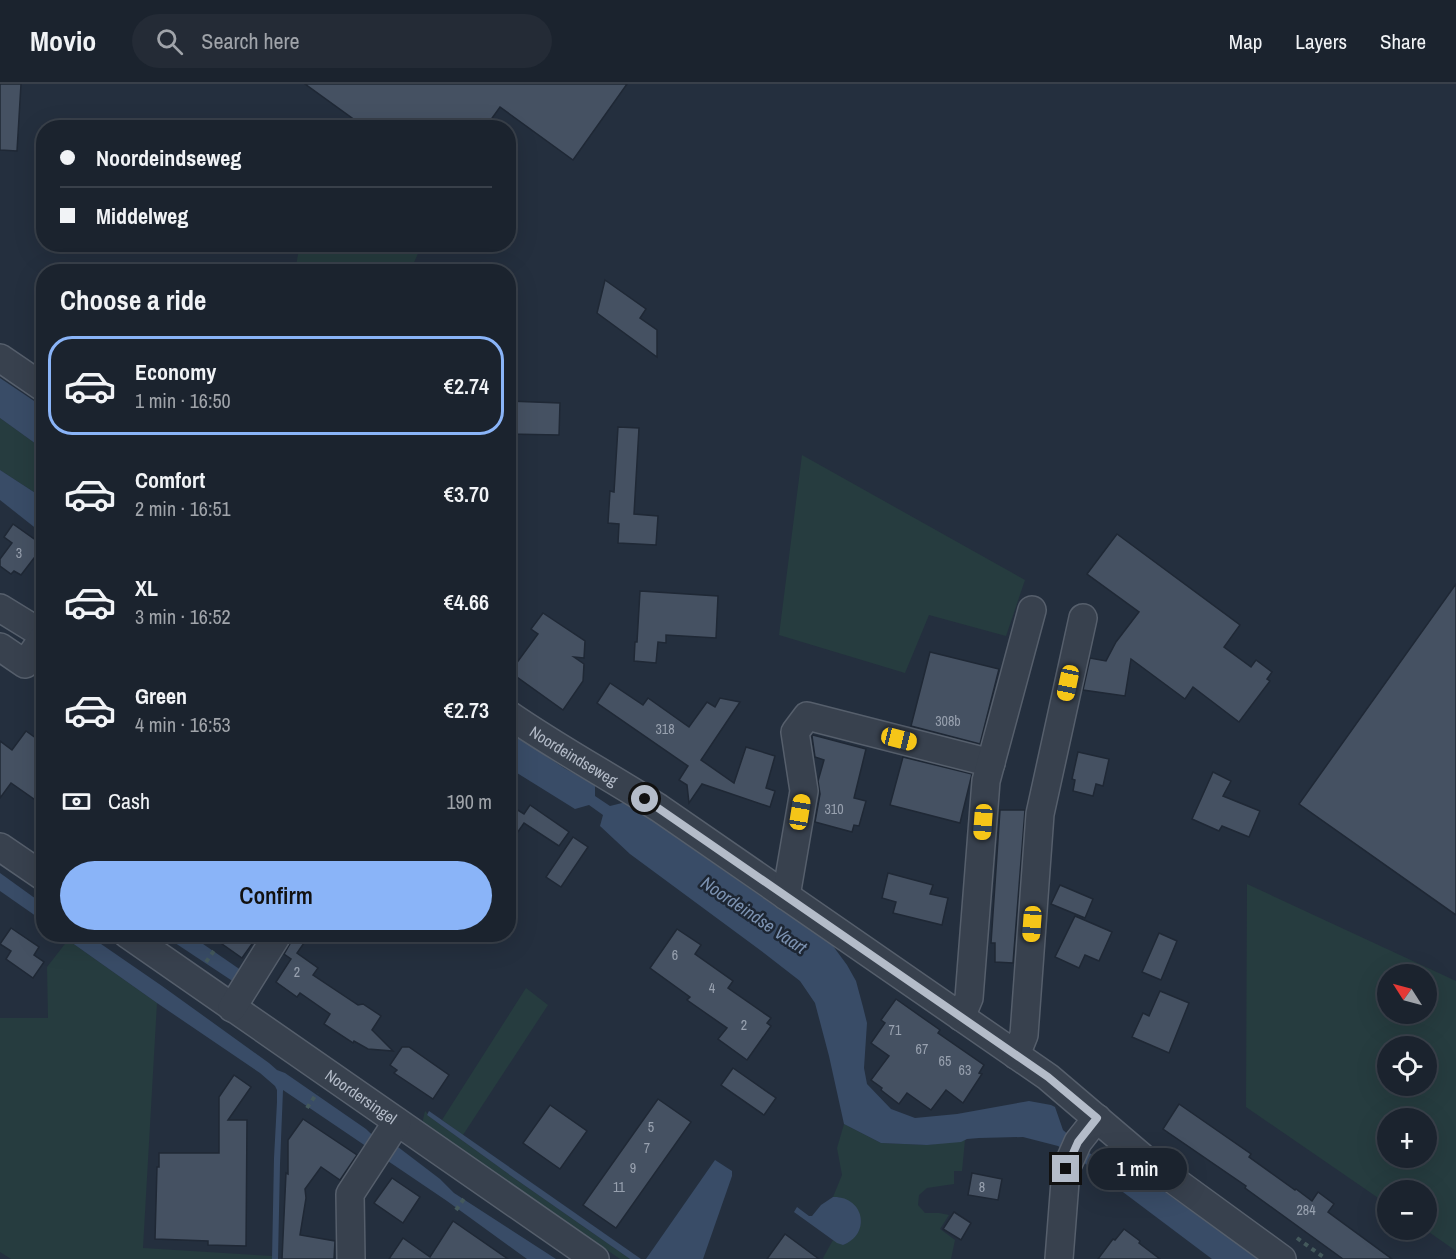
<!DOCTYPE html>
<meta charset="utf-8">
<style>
:root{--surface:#1b232e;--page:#242b36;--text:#f1f3f6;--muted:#a0a4aa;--line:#39404a;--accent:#8ab4f8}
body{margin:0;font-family:"Archivo Narrow",sans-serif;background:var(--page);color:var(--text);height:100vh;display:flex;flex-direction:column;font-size:22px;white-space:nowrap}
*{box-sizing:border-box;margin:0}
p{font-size:20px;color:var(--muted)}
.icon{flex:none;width:33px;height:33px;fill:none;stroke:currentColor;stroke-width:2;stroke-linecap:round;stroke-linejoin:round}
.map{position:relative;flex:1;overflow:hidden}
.details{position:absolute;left:36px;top:180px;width:480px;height:678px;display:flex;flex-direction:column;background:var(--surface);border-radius:24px;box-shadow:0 6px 24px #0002,0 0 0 2px var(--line)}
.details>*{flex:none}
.guide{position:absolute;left:36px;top:36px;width:480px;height:132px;border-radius:24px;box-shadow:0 6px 24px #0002,0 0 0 2px var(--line);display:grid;align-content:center;height:132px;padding:0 24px;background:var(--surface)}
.needle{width:39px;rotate:306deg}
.fabs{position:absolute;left:1377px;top:880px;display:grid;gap:12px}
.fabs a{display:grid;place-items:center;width:60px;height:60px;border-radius:50%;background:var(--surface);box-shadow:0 6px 24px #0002,0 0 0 2px var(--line);font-size:30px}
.end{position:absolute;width:27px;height:27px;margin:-14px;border:8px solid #b4bcc9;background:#111;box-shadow:0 0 0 3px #111}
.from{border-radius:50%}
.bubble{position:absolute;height:42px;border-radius:21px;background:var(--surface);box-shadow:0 6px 24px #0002,0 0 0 2px var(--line);font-size:20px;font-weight:600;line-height:42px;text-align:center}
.car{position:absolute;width:18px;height:36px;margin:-18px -9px;border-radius:8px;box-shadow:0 0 4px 2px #0007;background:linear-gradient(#f5c518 24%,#345 0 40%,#f5c518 0 76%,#345 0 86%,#f5c518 0)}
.guide b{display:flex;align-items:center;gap:21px;height:57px;font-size:22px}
.guide b+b{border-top:2px solid var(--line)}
.guide i{width:15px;height:15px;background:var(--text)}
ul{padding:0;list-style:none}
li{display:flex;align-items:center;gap:18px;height:99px;margin:0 12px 9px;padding:0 12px;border:3px solid transparent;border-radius:24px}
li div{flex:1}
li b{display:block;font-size:22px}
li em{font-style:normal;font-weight:600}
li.selected{border-color:var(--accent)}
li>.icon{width:54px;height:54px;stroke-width:1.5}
h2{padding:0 24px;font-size:27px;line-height:72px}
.pay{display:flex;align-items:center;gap:15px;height:66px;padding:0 24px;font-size:22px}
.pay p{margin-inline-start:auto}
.primary-button{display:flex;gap:12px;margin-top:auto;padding:12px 24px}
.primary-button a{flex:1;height:69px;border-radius:36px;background:var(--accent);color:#111;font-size:24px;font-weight:600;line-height:69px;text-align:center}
header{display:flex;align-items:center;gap:36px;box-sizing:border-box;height:84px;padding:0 30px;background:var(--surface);border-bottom:2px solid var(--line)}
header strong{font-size:28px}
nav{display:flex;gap:33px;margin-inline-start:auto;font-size:21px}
.search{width:420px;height:54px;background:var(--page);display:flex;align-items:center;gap:15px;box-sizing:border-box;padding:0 21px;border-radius:33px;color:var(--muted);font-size:22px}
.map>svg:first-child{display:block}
</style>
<header>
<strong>Movio</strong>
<div class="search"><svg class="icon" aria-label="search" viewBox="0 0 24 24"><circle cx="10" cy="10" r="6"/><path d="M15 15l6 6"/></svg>Search here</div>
<nav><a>Map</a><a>Layers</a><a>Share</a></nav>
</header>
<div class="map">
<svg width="1456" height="1175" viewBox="0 0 1456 1175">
<rect width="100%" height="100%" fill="#242f3e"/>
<g fill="#263c3f" fill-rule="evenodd">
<polygon points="300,160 422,160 422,161 410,187 295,187"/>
<polygon points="0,334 43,365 43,414 0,386"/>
<polygon points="802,371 1025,496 1006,552 929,531 905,589 779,551"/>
<path d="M 1247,800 L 1456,897 L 1456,1167 L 1426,1146 L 1426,1107 L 1388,1107 L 1387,1120 L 1246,1023 ZM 1388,891 L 1426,891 L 1426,930 L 1388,930 ZM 1388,963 L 1426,963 L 1426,1002 L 1388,1002 ZM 1388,1035 L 1426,1035 L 1426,1074 L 1388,1074 Z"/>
<polygon points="68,856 157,919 143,1164 272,1172 272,1175 11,1175 0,1168 0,934 48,934 47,883"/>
<polygon points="526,904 548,921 463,1051 442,1036"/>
<polygon points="425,1027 427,1029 427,1031 514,1094 630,1175 620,1175 529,1112 514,1113 504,1095 438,1049 434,1049 422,1040"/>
<path d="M 844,1040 L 881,1059 L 927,1061 L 965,1056 L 962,1087 L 954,1087 L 954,1100 L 927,1104 L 919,1111 L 918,1121 L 925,1129 L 939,1129 L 949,1131 L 940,1145 L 955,1156 L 951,1175 L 824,1175 L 823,1174 L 833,1156 L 843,1161 C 854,1156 861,1147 861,1135 L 839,1113 L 833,1113 L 842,1091 L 837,1064 Z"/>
</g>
<g fill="#394c67">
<polygon points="0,294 43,323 43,365 0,334"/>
<polygon points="0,386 43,414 43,450 0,416"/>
<polygon points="508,647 564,684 595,701 595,712 610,722 626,718 769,818 816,848 833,862 847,881 856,897 863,923 867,939 864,984 867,1000 891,1025 915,1034 957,1030 1029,1017 1051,1021 1055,1023 1063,1046 1089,1069 1093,1071 1110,1069 1259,1175 1212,1175 1083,1078 1058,1062 1023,1053 979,1054 967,1055 961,1058 927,1061 881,1059 844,1040 829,972 815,919 800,897 760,866 630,770 600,742 603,731 589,721 575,725 509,684"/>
<polygon points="0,789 43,820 43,837 0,807"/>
<path d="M 61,851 L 88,851 L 162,902 L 269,979 L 277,986 L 285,989 L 366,1045 C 374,1053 387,1064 398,1063 L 440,1095 L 454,1109 L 556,1175 L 527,1175 L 447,1117 L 283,1006 L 280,1080 L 278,1175 L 272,1175 L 274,1074 L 277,1018 L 277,1006 L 275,1002 L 260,989 L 157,919 Z"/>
<polygon points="163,851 190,851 248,891 240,902"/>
<polygon points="429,1027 641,1175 630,1175 514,1094 427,1031"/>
<polygon points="715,1076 732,1087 732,1092 703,1175 646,1175"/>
<path d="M 833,1113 C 864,1112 872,1150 843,1161 L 837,1159 L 794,1128 L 797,1123 L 809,1132 L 812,1132 L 821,1121 Z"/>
</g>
<g fill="#455162" stroke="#1f2835" stroke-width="1.5">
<polygon points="0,0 21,0 17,67 0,66"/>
<polygon points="305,0 627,0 573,76 500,23 485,44 366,44"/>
<polygon points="605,196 646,225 640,234 657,246 657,273 597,229"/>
<polygon points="508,317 560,319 559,351 508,350"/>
<polygon points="618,343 639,344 634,430 658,432 656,461 618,459 619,440 608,439 610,407 614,408"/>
<polygon points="13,440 44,462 44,481 34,474 21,491 14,487 11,490 0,482 0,475 12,459 4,453"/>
<polygon points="1117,450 1240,541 1224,563 1251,583 1256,576 1272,588 1267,595 1270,597 1239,638 1193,603 1185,615 1131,575 1125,612 1083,606 1090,574 1106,577 1116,558 1139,528 1087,490"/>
<polygon points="1456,500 1456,831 1299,720"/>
<polygon points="640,507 718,512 716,554 666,551 666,559 658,558 656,579 634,577 635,558 637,558"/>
<polygon points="543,529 585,557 584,574 574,573 584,580 583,597 563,626 510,588 538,550 531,545"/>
<polygon points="930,568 999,585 980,660 911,642"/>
<polygon points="610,599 643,621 648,614 689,643 707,618 715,623 720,614 740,618 701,676 734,699 746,663 775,672 766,704 775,707 770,723 702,700 689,719 687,701 679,696 688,682 597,619"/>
<polygon points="26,647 44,660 44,722 11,699 0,714 0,657 12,666"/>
<polygon points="813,651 866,665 854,714 866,717 859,742 854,741 852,748 815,738 820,710 818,697 824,676 815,673 812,652"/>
<polygon points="1078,668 1109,675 1103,702 1096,700 1093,712 1073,707 1075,696 1072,695"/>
<polygon points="903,673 972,690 960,739 890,721"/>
<polygon points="1213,688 1231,697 1223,712 1260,727 1249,753 1222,742 1219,747 1192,735"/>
<polygon points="508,720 524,730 530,721 569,748 559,762 524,739 508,762"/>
<polygon points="1000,726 1025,726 1013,879 995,878 995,859 991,859"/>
<polygon points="573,753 588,763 561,803 546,793"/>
<polygon points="888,789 933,801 930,810 948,814 942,841 893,829 896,818 882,814"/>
<polygon points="1060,801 1093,815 1085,834 1051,820"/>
<polygon points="1075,832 1112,848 1099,877 1085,871 1079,884 1055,873"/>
<polygon points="11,844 39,863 34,871 44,878 33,894 6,875 11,867 0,860"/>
<polygon points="677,845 701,861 695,870 733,897 728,904 771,934 767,939 771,942 747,976 718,955 727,944 687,916 690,913 650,884"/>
<polygon points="1159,849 1177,857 1161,896 1142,888"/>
<polygon points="208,850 259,850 242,874"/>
<polygon points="293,852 304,859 297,869 318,884 313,891 358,921 363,920 381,932 372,946 393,967 368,965 354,957 353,959 324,940 330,930 300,909 297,913 276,898 291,875 284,870 291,858"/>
<polygon points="1160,907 1189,919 1169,969 1132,953 1143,929 1149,932"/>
<polygon points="896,915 940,946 938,949 984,981 979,989 982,990 963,1019 946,1006 931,1026 907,1009 899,1020 881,1006 882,1004 871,996 889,972 871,959 885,939 881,936"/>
<polygon points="402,963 409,963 449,991 433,1015 394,989 397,986 390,981"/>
<polygon points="733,984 776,1014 764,1031 721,1001"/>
<polygon points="234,991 251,1003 228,1036 247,1036 246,1162 208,1161 208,1157 155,1155 157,1083 159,1083 159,1069 219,1069 219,1013"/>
<polygon points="658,1015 691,1038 616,1144 583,1121"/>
<polygon points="1179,1020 1251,1070 1249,1073 1295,1106 1296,1105 1312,1117 1318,1108 1334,1120 1328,1128 1392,1175 1343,1175 1245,1104 1246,1102 1163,1045"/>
<polygon points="550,1021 587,1047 560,1085 523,1059"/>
<polygon points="303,1035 357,1071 340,1096 321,1083 305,1105 306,1114 300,1151 335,1157 334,1175 282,1175 286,1089 288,1090 288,1056"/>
<polygon points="972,1089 1002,1095 998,1116 968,1111"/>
<polygon points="392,1094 420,1113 403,1139 374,1119"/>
<polygon points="954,1128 971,1139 961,1156 943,1145"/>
<polygon points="453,1137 508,1175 389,1175 403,1154 430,1173"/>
<polygon points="1124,1145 1140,1157 1139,1159 1160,1175 1098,1175 1113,1155 1115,1156"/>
<polygon points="785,1150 819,1175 767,1175"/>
</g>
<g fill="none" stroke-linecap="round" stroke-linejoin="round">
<g stroke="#565f6c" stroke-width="30">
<g id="minor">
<polyline points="0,274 44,304"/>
<polyline points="0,524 44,551"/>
<polyline points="0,563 25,580 44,553"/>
<path id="s1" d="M 508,630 C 557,664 609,692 659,724 L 1048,993 L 1142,1073 L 1282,1175"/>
<polyline points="0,763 44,793"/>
<polyline points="786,812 804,707 795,648 807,632 991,679"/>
<path id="s2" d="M 127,850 L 595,1175"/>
<polyline points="232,924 278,850"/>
<polyline points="961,933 969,914 986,697 1032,526"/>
<polyline points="1016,971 1024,951 1040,730 1083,534"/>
<polyline points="351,1175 350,1110 397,1038"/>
<polyline points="1059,1175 1066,1085 1078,1058 1097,1034"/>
</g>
</g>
<g stroke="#44595c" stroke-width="4" stroke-dasharray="4.5 4.5" stroke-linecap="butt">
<polyline points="206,878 216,864"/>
<polyline points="307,1024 317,1009"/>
<polyline points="456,1126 466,1112"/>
<polyline points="1297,1154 1326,1175"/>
</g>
<use href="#minor" stroke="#38414e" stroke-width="27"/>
</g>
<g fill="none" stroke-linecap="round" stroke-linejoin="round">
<polyline stroke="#b4bcc9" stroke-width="8" points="645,715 1048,993 1097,1034 1078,1058 1066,1085"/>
</g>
<g text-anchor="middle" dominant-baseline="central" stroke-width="5" stroke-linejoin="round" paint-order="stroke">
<g font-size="14" fill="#98a1af">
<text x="19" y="469">3</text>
<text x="948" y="637">308b</text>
<text x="665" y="645">318</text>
<text x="834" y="725">310</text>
<text x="675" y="871">6</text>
<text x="297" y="888">2</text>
<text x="712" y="904">4</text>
<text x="744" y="941">2</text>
<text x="895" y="946">71</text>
<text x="922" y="965">67</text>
<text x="945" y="977">65</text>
<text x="965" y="986">63</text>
<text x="651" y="1043">5</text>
<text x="647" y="1064">7</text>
<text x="633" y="1084">9</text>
<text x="619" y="1103">11</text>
<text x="982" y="1103">8</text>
<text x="1306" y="1126">284</text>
</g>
<g font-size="16" fill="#b4bcc9" stroke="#1d2633">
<text stroke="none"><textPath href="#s1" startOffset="78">Noordeindseweg</textPath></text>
<text stroke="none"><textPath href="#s2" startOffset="285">Noordersingel</textPath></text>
</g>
<g font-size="18" font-style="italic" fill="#7c92b1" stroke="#1d2633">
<text transform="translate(754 831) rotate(34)">Noordeindse Vaart</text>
</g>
</g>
</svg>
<div class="fabs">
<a><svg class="needle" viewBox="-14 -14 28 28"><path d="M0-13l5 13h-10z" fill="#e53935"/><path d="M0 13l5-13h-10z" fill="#a0a4aa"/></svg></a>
<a><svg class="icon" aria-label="locate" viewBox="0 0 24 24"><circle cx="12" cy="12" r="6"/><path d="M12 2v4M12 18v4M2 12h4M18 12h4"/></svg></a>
<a>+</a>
<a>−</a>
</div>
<i class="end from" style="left:645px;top:715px"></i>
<i class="end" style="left:1066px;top:1085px"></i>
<div class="bubble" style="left:1088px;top:1064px;width:99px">1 min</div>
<i class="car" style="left:1068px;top:599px;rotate:192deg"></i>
<i class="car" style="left:899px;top:655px;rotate:104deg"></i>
<i class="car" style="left:800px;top:728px;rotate:9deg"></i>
<i class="car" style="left:983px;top:738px;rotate:184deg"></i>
<i class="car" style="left:1032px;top:840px;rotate:184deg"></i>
<div class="guide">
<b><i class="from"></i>Noordeindseweg</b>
<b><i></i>Middelweg</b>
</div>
<section class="details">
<h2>Choose a ride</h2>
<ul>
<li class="selected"><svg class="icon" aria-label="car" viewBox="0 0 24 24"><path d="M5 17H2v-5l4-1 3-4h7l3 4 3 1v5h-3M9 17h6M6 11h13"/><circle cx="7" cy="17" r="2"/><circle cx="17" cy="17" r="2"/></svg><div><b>Economy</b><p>1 min · 16:50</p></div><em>€2.74</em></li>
<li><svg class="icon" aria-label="car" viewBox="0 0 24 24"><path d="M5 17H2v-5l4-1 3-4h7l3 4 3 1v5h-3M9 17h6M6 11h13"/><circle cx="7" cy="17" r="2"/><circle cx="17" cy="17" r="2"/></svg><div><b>Comfort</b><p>2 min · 16:51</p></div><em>€3.70</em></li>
<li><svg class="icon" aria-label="car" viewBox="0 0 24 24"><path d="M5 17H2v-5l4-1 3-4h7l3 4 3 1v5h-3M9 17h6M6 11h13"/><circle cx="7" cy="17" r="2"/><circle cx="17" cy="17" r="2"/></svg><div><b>XL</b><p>3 min · 16:52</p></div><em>€4.66</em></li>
<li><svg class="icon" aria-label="car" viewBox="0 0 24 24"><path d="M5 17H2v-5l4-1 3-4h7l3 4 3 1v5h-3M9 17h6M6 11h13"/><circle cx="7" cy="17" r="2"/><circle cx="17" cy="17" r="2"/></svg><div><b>Green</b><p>4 min · 16:53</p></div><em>€2.73</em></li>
</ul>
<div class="pay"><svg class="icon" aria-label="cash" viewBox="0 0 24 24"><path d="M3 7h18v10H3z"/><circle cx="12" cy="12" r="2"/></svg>Cash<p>190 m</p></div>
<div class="primary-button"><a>Confirm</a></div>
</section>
</div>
